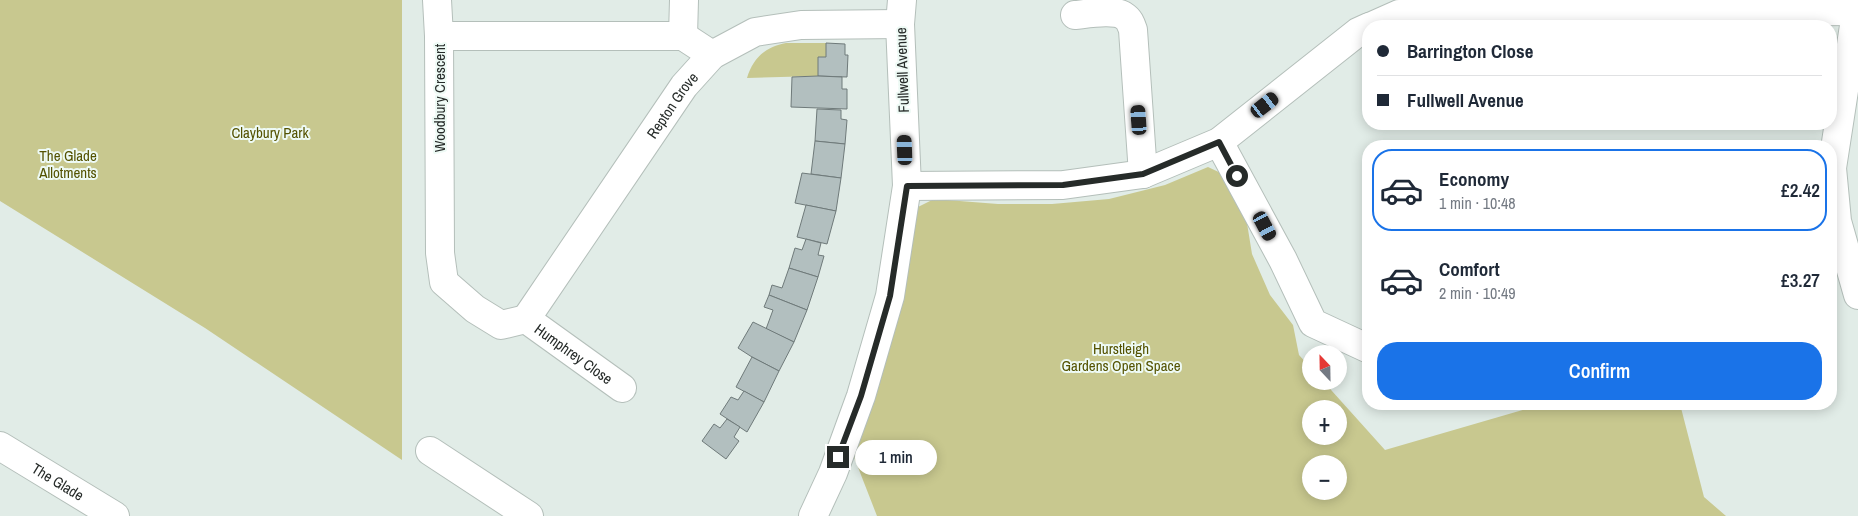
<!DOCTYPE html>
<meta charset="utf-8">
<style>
:root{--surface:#fff;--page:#f2f2f3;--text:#1f2937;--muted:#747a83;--line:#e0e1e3;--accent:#1a73e8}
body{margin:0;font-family:"Archivo Narrow",sans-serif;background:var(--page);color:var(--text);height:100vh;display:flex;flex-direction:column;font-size:19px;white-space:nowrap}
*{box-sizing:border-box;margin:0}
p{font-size:16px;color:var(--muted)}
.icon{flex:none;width:28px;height:28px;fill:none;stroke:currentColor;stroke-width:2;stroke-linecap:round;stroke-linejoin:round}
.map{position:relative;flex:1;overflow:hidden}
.sheet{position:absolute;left:1362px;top:140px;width:475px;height:270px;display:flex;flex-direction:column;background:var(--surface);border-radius:20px;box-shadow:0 2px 12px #0003}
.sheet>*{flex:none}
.banner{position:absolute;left:1362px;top:20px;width:475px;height:110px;border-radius:20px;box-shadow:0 2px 12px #0003;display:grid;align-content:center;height:110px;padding:0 15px;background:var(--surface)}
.needle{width:32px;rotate:338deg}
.buttons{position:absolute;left:1302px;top:345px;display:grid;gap:10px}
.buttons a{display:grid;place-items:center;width:45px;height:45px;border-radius:50%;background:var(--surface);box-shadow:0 2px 12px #0003;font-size:25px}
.end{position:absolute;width:22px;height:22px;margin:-11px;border:6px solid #262b29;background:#fff;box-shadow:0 0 0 2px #fff}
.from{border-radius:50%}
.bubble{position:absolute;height:35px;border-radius:18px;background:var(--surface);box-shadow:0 2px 12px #0003;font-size:16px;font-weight:600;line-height:35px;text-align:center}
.car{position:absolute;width:15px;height:30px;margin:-15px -8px;border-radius:6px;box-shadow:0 0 4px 1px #0007;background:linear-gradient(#222 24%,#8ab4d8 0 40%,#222 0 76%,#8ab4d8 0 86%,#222 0)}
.banner b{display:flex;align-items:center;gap:18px;height:48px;font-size:19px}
.banner b+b{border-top:1px solid var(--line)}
.banner i{width:12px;height:12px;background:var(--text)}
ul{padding:9px 0 0;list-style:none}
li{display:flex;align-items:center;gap:15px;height:82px;margin:0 10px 8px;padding:0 5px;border:2px solid transparent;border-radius:20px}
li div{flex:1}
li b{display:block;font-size:19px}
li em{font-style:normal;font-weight:600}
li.current{border-color:var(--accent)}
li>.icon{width:45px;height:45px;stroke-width:1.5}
.cta{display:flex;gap:10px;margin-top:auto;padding:10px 15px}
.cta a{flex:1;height:58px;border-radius:20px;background:var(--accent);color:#fff;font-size:20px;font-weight:600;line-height:58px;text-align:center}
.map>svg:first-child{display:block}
</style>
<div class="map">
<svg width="1858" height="516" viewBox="0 0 1858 516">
<rect width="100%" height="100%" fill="#e1ece7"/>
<g fill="#c8c88f" fill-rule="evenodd">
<polygon points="0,0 402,0 402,460 205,328 0,201"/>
<path d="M 786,43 L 826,43 L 826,57 L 818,57 L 818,76 L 747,78 C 753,58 765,47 786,43 Z"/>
<path d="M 1208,167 L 1225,175 L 1246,217 L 1252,254 L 1270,295 L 1293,325 L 1299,355 L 1311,368 L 1311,381 L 1323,381 L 1385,450 L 1543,404 L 1680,404 L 1704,497 L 1726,516 L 877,516 L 854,457 L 874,394 L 916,208 L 934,199 L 998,204 L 1052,204 L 1109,199 L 1165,185 ZM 1311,409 L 1339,409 L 1339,436 L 1311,436 ZM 1311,464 L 1339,464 L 1339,491 L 1311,491 Z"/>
</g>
<g fill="#b2bfbf" stroke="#6f7a7a">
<polygon points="826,43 845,44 845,55 848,55 847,77 818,76 818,57 826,57"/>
<polygon points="818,76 842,77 842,89 847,89 847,109 791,107 792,77"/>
<polygon points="817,109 841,110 841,119 847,120 845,144 815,141"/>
<polygon points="815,141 845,144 841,178 811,174"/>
<polygon points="802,173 841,178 836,211 795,203"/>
<polygon points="806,205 836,211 827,244 797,237"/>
<polygon points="806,239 821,243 818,255 824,256 818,277 789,268 795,248 802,250"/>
<polygon points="789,268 818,277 807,310 769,295 772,285 782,288"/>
<polygon points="769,295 807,310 794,342 766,329 773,310 764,307"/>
<polygon points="753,322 794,342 779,371 752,357 738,348"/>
<polygon points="752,357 779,371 764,402 736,387"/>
<polygon points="744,391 764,402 747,432 720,414 731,397 738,400"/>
<polygon points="727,419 740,427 734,437 739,441 726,459 702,441 714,424 720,428"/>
</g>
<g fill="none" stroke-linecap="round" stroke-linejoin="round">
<g stroke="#b4bfba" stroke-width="30">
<g id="minor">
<polyline points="437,0 439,36"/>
<polyline points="1858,0 1832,168 1837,221 1858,295"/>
<path d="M 1075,15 C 1086,14 1116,9 1124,16 C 1129,19 1131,24 1133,30 L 1143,174"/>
<polyline points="1372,26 1399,14 1856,11"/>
<polyline points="683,36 684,0"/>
<polyline points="1219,142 1283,260 1313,323 1369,349"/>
<polyline points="907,186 1063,185 1143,174 1219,142 1358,32 1369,27"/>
<polyline points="526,319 501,325 475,309 444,282 440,253 439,36 683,36 712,55"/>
<path id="s1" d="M 526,319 L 684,86 L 712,55 L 755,32 L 801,25 L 900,24"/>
<path id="s2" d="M 526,319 L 622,388"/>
<path id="s3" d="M 0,446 L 115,516"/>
<polyline points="430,451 529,516"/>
<polyline points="813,516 833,473 861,396 890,296 907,186 900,24 902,0"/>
</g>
</g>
<use href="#minor" stroke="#fff" stroke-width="28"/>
</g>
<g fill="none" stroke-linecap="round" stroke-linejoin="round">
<polyline stroke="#262b29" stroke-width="6" points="838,457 861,396 890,296 907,186 1063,185 1143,174 1219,142 1237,176"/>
</g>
<g text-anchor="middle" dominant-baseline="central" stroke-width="4" stroke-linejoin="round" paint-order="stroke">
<g font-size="15" fill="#262b29" stroke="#eefaf5">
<text transform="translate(902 70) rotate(-92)">Fullwell Avenue</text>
<text transform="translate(439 98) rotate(-90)">Woodbury Crescent</text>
<text stroke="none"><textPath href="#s1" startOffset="259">Repton Grove</textPath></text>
<text stroke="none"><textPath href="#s2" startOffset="59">Humphrey Close</textPath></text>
<text stroke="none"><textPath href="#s3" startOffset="68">The Glade</textPath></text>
</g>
<g font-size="15" fill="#545201" stroke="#eefaf5">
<text x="270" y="132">Claybury Park</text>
<text x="68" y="155">The Glade<tspan x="68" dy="17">Allotments</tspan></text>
<text x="1121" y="348">Hurstleigh<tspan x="1121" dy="17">Gardens Open Space</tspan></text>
</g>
</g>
</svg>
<div class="buttons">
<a><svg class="needle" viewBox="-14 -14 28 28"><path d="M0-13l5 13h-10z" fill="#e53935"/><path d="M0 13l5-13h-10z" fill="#747a83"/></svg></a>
<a>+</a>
<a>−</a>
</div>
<i class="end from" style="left:1237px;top:176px"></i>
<i class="end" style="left:838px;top:457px"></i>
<div class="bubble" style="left:855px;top:440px;width:82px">1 min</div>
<i class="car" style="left:1265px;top:105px;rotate:52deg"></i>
<i class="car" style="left:1139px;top:120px;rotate:356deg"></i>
<i class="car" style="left:905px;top:150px;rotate:358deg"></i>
<i class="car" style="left:1265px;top:226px;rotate:152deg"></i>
<div class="banner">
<b><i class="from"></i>Barrington Close</b>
<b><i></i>Fullwell Avenue</b>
</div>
<section class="sheet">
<ul>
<li class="current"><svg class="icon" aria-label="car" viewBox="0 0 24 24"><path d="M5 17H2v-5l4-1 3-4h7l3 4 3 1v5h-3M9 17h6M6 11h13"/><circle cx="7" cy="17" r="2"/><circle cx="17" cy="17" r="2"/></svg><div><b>Economy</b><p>1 min · 10:48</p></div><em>£2.42</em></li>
<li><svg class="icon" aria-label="car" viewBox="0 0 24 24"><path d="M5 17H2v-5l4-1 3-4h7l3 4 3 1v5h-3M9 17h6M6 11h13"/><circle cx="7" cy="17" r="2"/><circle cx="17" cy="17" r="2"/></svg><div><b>Comfort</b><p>2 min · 10:49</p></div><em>£3.27</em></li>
</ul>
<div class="cta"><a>Confirm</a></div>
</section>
</div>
